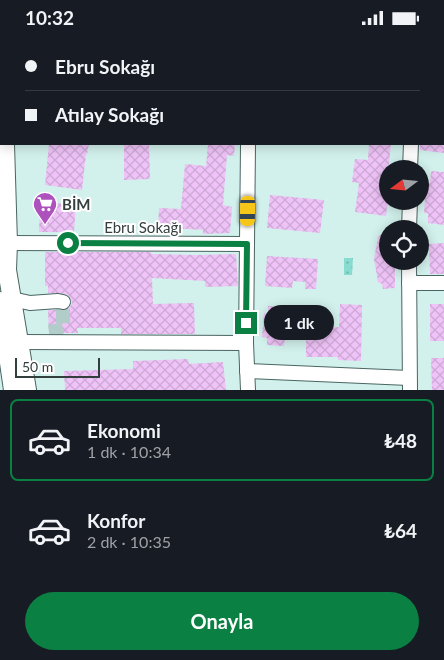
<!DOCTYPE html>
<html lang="tr">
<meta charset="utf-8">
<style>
:root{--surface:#171b24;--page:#20242c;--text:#f1f3f6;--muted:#9ea1a6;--line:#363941;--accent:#0b8043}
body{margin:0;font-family:Lato,sans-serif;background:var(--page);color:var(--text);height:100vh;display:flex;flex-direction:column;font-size:19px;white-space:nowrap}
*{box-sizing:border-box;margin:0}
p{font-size:16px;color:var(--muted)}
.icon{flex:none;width:28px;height:28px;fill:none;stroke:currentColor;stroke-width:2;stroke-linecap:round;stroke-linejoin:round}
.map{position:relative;height:355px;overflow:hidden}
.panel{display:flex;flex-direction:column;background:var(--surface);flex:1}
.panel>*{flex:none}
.top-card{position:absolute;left:0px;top:0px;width:445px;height:110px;box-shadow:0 2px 12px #0003;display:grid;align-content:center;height:110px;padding:0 25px;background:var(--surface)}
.needle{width:32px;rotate:254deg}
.controls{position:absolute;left:379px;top:125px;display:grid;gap:10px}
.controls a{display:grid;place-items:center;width:50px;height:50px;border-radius:50%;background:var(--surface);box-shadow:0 2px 12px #0003;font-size:25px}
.scale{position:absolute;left:15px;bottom:12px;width:85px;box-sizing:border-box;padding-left:5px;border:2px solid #333f3d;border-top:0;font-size:14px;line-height:18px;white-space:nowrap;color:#333f3d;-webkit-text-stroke:4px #fff;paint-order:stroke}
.end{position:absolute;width:22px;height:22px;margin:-11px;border:6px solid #0b8043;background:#fff;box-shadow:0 0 0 2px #fff}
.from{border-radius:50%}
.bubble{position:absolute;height:35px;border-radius:18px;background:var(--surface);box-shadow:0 2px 12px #0003;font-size:16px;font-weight:700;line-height:35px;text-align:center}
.car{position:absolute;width:15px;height:30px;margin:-15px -8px;border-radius:6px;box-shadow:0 0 4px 1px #0007;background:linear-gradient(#f5c518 24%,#345 0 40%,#f5c518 0 76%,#345 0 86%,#f5c518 0)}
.top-card b{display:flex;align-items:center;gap:18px;height:48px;font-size:19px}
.top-card b+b{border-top:1px solid var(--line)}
.top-card i{width:12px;height:12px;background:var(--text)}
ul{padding:9px 0 0;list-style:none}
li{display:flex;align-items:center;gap:15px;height:82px;margin:0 10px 8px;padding:0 15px;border:2px solid transparent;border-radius:8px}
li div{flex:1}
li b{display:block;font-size:19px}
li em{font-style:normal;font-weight:700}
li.selected{border-color:var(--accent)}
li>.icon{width:45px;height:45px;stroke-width:1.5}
.primary-button{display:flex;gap:10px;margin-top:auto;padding:10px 25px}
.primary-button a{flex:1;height:58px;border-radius:30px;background:var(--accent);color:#fff;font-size:20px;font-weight:700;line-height:58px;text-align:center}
.status{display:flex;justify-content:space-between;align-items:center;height:35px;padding:0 25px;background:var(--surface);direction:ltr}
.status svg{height:14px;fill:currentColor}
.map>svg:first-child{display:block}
</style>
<div class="status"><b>10:32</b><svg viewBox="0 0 49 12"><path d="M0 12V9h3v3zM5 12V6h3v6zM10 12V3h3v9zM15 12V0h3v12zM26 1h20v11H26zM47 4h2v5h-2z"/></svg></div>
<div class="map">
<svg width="444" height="355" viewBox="0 0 444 355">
<defs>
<pattern id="park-dots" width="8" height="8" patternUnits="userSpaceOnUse" patternTransform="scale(1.25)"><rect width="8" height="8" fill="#88dbcf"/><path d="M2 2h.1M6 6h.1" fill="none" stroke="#70b3a9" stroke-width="1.8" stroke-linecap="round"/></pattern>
<pattern id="building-cross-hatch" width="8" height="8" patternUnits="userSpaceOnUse" patternTransform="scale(1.25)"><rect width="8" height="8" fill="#efc3f7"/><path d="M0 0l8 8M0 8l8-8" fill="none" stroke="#cda9d5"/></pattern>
</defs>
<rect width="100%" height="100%" fill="#d2f1ec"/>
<polygon fill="url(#park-dots)" points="344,223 353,223 352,240 344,240"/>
<g fill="url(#building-cross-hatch)">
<polygon points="49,109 89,109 87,119 86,119 82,155 45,150"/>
<polygon points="124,109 149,109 150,144 124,145"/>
<polygon points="208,109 235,109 234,121 227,120 223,170 232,172 230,198 203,199 203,195 158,192 159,173 181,174 185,129 206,131"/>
<polygon points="369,109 391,109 385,163 388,163 386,181 355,177 359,148 352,147 355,124 368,125"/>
<polygon points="420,109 444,109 444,118 420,115"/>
<polygon points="431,136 444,137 444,190 428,188 428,178 424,178 426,148 430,148"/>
<polygon points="270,160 324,165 320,198 267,193"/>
<polygon points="76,168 74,197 39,197 40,169"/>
<polygon points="388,194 388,226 395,226 395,253 383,254 382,249 378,247 374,224 378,202"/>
<polygon points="444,208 444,239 430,239 429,209"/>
<polygon points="45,217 151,217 151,219 197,220 236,219 238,251 205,252 205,246 152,243 153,269 194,268 195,299 121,299 121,293 77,293 78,298 49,298 48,275 65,275 70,272 72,268 69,261 65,259 48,258 48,251 45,251"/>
<polygon points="267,221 318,224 316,254 305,254 305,247 293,246 292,253 265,251"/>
<polygon points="340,269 362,270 361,326 338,325 338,322 306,322 306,293 339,292"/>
<rect x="430" y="269" width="14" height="37"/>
<polygon points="268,271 287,272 286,280 290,280 289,304 285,304 284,311 267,310 267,303 262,302 264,278 268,279"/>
<polygon points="431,323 444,323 444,355 432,355"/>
<polygon points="188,324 189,329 223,327 226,355 65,355 64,336 133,334 133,326"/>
</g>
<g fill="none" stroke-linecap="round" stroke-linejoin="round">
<polyline stroke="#b2cdc9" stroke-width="14" stroke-dasharray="14 7" stroke-linecap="butt" points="49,297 63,295 63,267"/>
<g stroke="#4a6561" stroke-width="16">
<g id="minor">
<polyline points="181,1 182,0"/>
<polyline points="250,1 250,0"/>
<polyline points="0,39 1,40"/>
<polyline points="410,134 411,109"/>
<polyline points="409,194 410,166"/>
<polyline points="8,208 247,209"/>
<polyline points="409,226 410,355"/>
<polyline points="409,248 444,248"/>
<polyline points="12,264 30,268 58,266 63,267"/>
<polyline points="20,307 246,308"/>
<polyline points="247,336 409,343"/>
<polyline points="248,355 246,308 248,109"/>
</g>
</g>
<g stroke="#4a6561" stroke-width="20">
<g id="major">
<polyline points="24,0 26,1"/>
<polyline points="6,1 7,0"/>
<polyline points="0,20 1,19"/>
<polyline points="5,109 8,208 7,235 27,355"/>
<polyline points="0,266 13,355"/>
</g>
</g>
<use href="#minor" stroke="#fff" stroke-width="14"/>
<use href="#major" stroke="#fff" stroke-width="18"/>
</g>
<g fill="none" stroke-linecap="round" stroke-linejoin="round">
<polyline stroke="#0b8043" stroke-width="6" points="68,208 247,209 246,288"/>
</g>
<defs>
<g id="supermarket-pin" transform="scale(1.25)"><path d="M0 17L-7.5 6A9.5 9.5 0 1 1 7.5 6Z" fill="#ad51bd" stroke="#fff"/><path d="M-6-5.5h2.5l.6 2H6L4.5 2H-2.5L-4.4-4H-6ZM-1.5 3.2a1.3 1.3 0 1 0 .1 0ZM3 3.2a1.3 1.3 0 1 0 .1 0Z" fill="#fff"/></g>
</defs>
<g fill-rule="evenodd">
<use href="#supermarket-pin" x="45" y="169"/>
</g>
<g text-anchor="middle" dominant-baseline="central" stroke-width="4" stroke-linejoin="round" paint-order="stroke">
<g font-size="15" font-weight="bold" fill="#333f3d" stroke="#fff" text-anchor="start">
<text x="62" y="169">BİM</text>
</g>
<g font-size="15" fill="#333f3d" stroke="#fff">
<text x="143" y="192">Ebru Sokağı</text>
</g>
</g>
</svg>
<div class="controls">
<a><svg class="needle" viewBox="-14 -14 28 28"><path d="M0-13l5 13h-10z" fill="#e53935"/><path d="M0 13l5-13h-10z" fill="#9ea1a6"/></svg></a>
<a><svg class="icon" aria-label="locate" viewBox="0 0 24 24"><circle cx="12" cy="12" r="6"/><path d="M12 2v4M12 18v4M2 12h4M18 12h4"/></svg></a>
</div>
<div class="scale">50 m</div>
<i class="end from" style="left:68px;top:208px"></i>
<i class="end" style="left:246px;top:288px"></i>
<div class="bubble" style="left:264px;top:270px;width:70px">1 dk</div>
<i class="car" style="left:248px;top:176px;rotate:181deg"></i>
<div class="top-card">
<b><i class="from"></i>Ebru Sokağı</b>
<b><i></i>Atılay Sokağı</b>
</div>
</div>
<section class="panel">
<ul>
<li class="selected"><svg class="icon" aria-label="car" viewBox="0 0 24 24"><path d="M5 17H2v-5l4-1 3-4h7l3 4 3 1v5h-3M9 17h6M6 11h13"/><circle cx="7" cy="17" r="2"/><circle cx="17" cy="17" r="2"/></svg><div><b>Ekonomi</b><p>1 dk · 10:34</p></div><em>₺48</em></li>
<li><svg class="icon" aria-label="car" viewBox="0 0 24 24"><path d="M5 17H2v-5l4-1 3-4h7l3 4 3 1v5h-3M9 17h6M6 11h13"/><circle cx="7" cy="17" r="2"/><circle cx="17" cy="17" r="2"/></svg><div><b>Konfor</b><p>2 dk · 10:35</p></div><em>₺64</em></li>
</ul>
<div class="primary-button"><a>Onayla</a></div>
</section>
